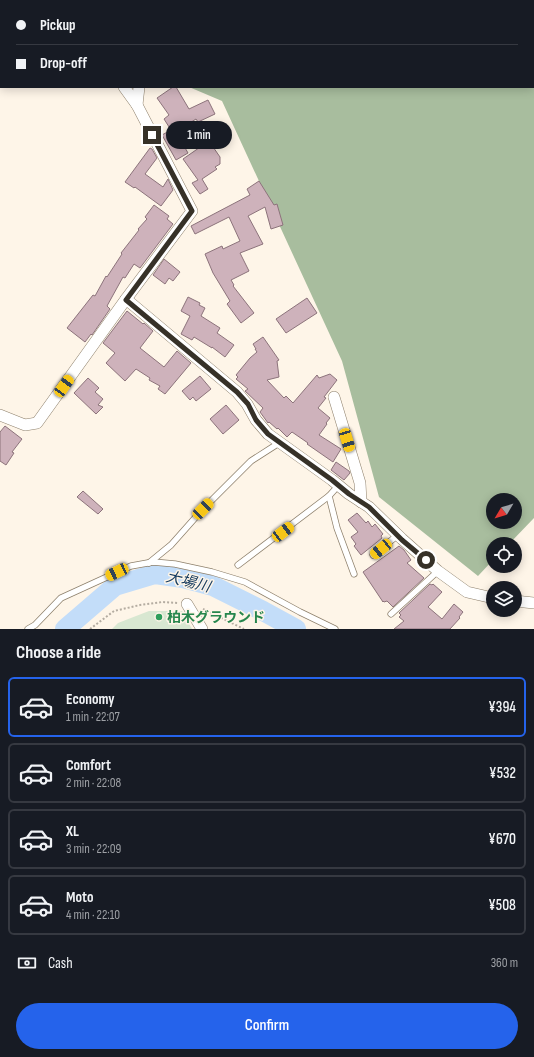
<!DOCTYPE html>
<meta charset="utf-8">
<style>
:root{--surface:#171b24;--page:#242831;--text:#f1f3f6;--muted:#9ea1a6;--line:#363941;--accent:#2563eb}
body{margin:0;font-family:"Sofia Sans Condensed","Noto Sans JP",sans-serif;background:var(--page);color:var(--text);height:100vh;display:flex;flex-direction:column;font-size:15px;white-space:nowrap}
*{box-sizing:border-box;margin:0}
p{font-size:13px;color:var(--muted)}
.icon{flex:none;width:22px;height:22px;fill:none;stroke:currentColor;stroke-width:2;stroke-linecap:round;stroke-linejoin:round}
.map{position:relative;height:629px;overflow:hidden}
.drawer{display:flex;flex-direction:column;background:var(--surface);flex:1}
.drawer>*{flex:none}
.hud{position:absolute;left:0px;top:0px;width:534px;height:88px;box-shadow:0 2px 10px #0003;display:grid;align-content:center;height:88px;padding:0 16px;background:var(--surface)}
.needle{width:26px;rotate:232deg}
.tools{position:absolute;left:486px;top:493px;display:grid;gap:8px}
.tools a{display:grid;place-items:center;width:36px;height:36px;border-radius:50%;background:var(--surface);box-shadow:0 2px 10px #0003;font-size:20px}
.end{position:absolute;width:18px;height:18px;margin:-9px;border:5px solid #363128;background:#fff;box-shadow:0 0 0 2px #fff}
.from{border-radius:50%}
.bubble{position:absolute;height:28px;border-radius:14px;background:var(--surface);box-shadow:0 2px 10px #0003;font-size:13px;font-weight:600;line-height:28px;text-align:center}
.car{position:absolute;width:12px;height:24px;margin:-12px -6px;border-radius:5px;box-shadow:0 0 3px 1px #0007;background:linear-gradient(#f5c518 24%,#345 0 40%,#f5c518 0 76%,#345 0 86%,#f5c518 0)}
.hud b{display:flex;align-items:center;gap:14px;height:38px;font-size:15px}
.hud b+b{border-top:1px solid var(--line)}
.hud i{width:10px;height:10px;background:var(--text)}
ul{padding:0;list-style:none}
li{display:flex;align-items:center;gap:12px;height:60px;margin:0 8px 6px;padding:0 8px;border:2px solid var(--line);border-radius:6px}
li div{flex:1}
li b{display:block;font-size:15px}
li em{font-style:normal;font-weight:600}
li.active{border-color:var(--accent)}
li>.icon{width:36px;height:36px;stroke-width:1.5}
h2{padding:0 16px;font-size:18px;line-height:48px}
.pay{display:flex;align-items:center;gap:10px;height:44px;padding:0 16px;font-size:15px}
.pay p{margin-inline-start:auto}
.action{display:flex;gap:8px;margin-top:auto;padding:8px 16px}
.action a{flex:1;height:46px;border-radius:24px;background:var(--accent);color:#fff;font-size:16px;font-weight:600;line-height:46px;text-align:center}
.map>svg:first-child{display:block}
</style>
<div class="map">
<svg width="534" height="629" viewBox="0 0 534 629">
<rect width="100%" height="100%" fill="#fef5e8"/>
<polygon fill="#d8e7d1" points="149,611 182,611 192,629 112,629 118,623"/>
<path fill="#a8bd9e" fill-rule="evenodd" d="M 3,0 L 534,0 L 534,518 L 509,544 L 493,544 L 493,560 L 478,576 L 379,497 L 342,361 L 222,101 L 189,87 L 533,87 L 533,1 L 4,1 ZM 493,500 L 515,500 L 515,522 L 493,522 Z"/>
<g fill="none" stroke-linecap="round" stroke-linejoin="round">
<polyline stroke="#c3ddf9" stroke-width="20" points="65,629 115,586 155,574 183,578 213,586 263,611 296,629"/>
</g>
<g fill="#ceb2bb" stroke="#8c737b">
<polygon points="173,87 176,87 189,109 208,100 215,114 198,122 196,119 176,132 188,153 176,160 162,135 171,130 164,119 169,115 157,98"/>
<polygon points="206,143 208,146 211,144 220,157 220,164 215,167 217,169 202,179 208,189 200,194 192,183 198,180 183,159"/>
<polygon points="150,148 152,149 157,158 145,174 163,187 168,179 173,190 161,206 135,187 134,188 125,182"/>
<polygon points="259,181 274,205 277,204 283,225 271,229 265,207 248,216 263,244 240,253 249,271 231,280 234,285 233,286 254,313 241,323 227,304 230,301 213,273 205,254 222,246 223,249 240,241 229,217 195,234 191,226 250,195 247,189"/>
<polygon points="154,205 169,216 167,219 173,224 140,268 134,264 125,278 123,277 107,306 110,309 92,335 91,334 85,342 67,328 93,295 95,296 106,276 107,277 122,254 121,253 139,230 138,229 147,219 145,217"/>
<polygon points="164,259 180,272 173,281 169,278 165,284 153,275"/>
<polygon points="188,297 200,303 199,305 205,308 201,316 220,328 217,333 234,345 225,357 212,347 212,348 194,337 192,340 181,334 190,316 181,311"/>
<polygon points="307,298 317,313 286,333 276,319"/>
<polygon points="127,311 143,324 144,323 153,331 140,348 164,367 177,351 191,363 165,394 158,389 160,386 149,380 150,378 136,369 125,381 106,363 115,353 103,343"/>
<polygon points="263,337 279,360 277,361 279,377 267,380 284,398 286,396 293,403 317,375 319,378 330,374 337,380 324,397 326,398 318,408 330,418 326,423 327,424 319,435 341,449 333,462 307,444 308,443 292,432 287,437 278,428 277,429 269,422 268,423 260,412 263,408 245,391 248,389 236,379 238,377 236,375 250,358 257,352 255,349 256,349 253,344"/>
<polygon points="200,376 211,389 196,401 193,397 190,400 182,391"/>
<polygon points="88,378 99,388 95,392 103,399 98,405 103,407 96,414 74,393"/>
<polygon points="226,405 239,420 223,434 210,419"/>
<polygon points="5,426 22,439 12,452 14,453 6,465 0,461 0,432"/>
<polygon points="336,462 349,471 350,473 344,480 331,470"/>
<polygon points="83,491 103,509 98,514 77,497"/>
<polygon points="357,513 366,523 368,521 372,527 375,524 383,534 381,536 382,538 361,555 354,546 356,544 351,537 358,532 348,520"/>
<polygon points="399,546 404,550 411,560 407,563 424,578 393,607 387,601 384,602 383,601 383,602 363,572"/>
<polygon points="430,584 432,585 433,584 442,592 428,607 442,619 454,604 463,612 459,617 460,618 450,629 394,629 404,621 399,617 401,615 399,613"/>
</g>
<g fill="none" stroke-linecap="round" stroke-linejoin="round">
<g stroke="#8e806c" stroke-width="7">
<g id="service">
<polyline points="338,486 329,496 337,528 354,574"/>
<polyline points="373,555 398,535"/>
<polyline points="149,563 171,545 203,509 251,461 279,443"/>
<polyline points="238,565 329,496"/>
<polyline points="391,614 438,571"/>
<polyline points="28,629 35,625 61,598 131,566 153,562 175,564 212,572 245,582 300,612 335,629"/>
</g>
</g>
<g stroke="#8e806c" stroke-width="12">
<g id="minor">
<polyline points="150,1 151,0"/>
<polyline points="0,6 1,6"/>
<polyline points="137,105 139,87"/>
<polyline points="126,299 237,392 247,404 256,420 268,434 332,480 349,494 369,507 402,539 438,571 467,592 493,598"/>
<polyline points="334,397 360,483 361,502"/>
<polyline points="0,415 25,425 37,423 126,299 192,211 137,105 124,87"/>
<polyline points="515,601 534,603"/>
<polyline points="187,604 202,629"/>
</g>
</g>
<g stroke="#b4aca1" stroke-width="2" stroke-dasharray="2 2" stroke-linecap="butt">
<polyline points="203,609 244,629"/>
<polyline points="90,629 114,611 140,605 162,602 178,603"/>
</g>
<use href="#service" stroke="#fff" stroke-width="5.5"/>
<use href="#minor" stroke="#fff" stroke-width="11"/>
</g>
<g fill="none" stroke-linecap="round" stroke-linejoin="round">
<polyline stroke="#363128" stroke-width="5" points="152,135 192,211 126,300 237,392 248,404 256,420 268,434 332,480 349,494 369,507 402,540 426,560"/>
</g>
<circle fill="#2e9e5b" stroke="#fef5e8" stroke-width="1.5" cx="159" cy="617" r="4"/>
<g text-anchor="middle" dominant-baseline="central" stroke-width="3" stroke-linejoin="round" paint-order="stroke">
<g font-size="14" font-weight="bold" fill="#27864d" stroke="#fef5e8" text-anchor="start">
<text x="167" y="617">柏木グラウンド</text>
</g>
<g font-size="15" font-style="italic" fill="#143a5f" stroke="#fef5e8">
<text transform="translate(188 582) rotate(14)">大場川</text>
</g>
</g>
</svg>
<div class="tools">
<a><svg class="needle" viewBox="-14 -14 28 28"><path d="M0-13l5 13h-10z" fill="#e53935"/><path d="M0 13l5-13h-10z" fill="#9ea1a6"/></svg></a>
<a><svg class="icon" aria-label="locate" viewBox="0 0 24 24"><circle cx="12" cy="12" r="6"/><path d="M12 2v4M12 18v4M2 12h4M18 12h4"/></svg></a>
<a><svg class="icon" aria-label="layers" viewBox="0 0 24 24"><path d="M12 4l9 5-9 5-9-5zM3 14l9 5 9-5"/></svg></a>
</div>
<i class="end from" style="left:426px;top:560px"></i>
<i class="end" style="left:152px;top:135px"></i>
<div class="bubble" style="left:166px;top:121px;width:66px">1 min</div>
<i class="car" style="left:64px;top:386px;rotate:36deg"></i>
<i class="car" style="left:347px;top:440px;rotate:163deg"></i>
<i class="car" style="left:203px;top:509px;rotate:45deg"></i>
<i class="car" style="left:283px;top:532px;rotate:53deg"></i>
<i class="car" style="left:381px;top:549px;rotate:231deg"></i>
<i class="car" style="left:117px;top:572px;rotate:245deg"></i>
<div class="hud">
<b><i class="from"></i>Pickup</b>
<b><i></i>Drop-off</b>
</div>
</div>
<section class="drawer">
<h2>Choose a ride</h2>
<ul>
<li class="active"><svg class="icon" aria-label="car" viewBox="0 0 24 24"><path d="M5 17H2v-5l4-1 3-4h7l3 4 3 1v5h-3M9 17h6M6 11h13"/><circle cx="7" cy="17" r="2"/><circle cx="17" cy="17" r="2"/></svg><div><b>Economy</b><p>1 min · 22:07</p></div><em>¥394</em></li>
<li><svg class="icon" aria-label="car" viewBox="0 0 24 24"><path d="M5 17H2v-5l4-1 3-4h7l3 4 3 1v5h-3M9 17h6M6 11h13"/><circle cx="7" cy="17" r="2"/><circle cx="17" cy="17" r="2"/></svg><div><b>Comfort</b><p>2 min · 22:08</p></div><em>¥532</em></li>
<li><svg class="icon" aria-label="car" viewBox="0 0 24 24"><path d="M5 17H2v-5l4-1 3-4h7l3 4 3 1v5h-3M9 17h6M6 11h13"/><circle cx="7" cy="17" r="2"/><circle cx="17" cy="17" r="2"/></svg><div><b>XL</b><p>3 min · 22:09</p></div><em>¥670</em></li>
<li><svg class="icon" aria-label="car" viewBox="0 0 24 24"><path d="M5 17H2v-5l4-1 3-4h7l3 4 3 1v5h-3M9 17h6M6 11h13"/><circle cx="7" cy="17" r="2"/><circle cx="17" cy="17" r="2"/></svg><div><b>Moto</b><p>4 min · 22:10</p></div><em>¥508</em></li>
</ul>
<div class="pay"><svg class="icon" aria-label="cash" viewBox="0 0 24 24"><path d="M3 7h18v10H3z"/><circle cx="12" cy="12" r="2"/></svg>Cash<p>360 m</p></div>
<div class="action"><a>Confirm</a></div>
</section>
